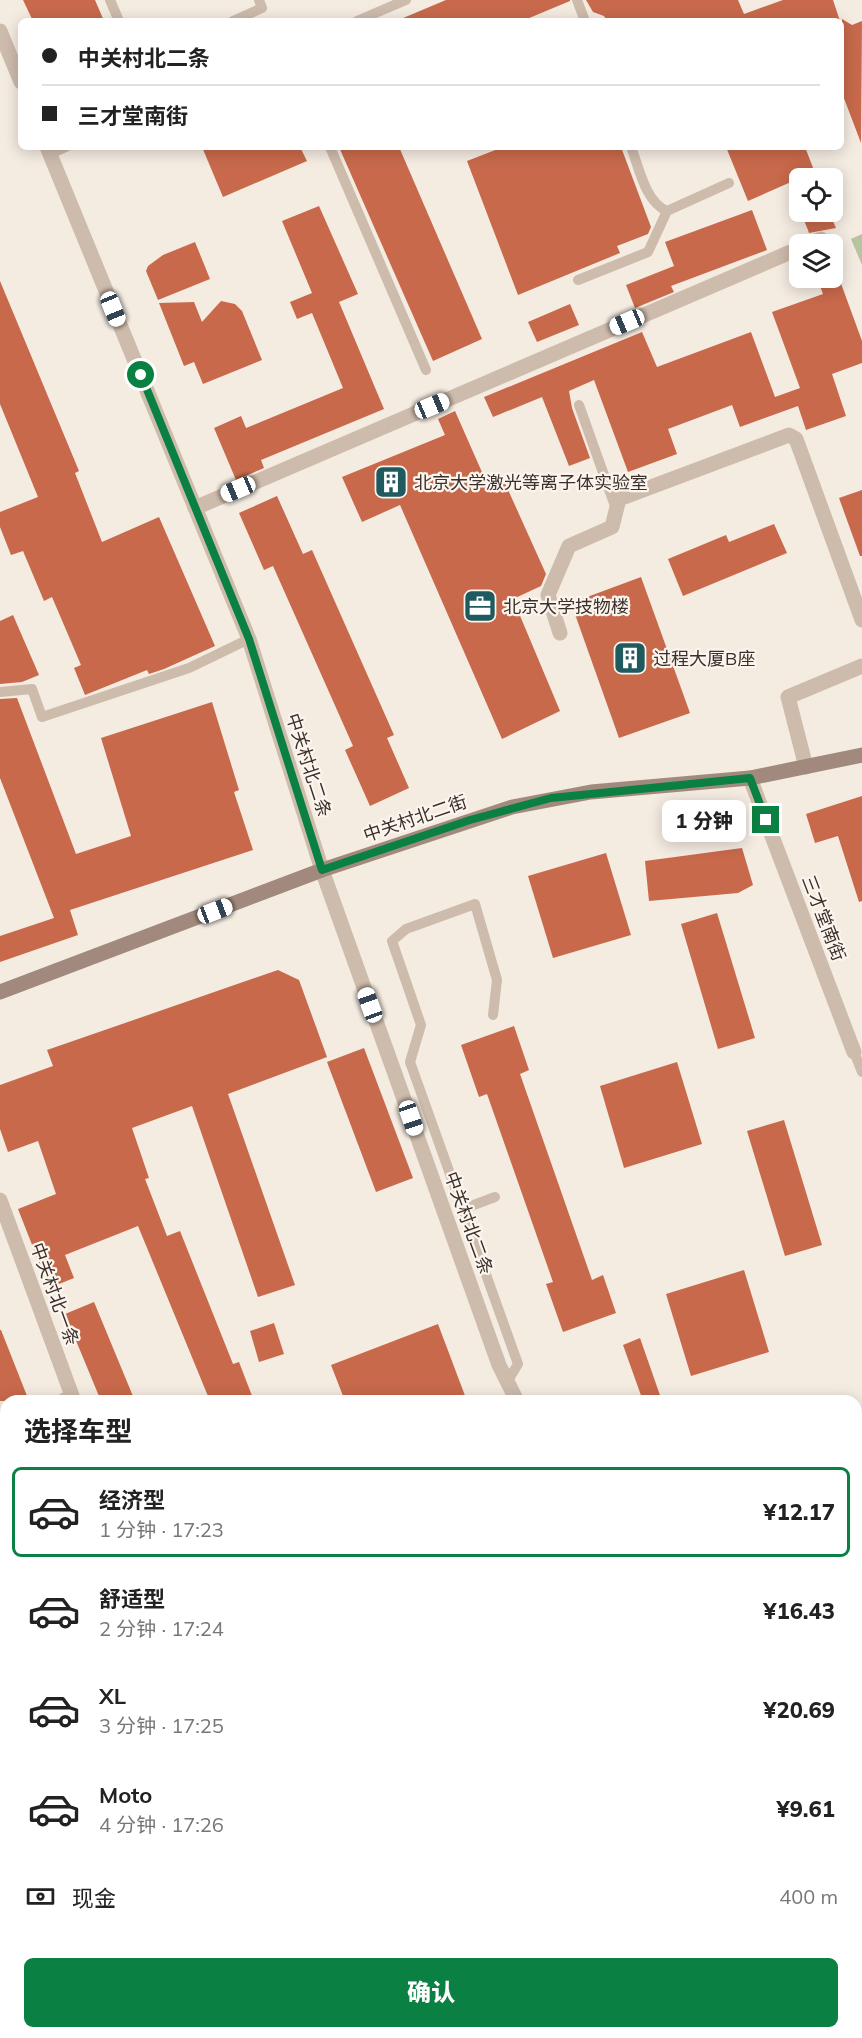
<!DOCTYPE html>
<html lang="zh">
<meta charset="utf-8">
<style>
:root{--surface:#fff;--page:#f2f2f2;--text:#222;--muted:#767676;--line:#e0e0e0;--accent:#0b8043}
body{margin:0;font-family:Mulish,"Noto Sans SC",sans-serif;background:var(--page);color:var(--text);height:100vh;display:flex;flex-direction:column;font-size:22px;white-space:nowrap}
*{box-sizing:border-box;margin:0}
p{font-size:20px;color:var(--muted)}
.icon{flex:none;width:33px;height:33px;fill:none;stroke:currentColor;stroke-width:2;stroke-linecap:round;stroke-linejoin:round}
.map{position:relative;flex:1;overflow:hidden}
.drawer{position:absolute;left:0px;top:1395px;width:862px;height:644px;display:flex;flex-direction:column;background:var(--surface);border-radius:18px 18px 0 0;box-shadow:0 3px 15px #0003}
.drawer>*{flex:none}
.top-card{position:absolute;left:18px;top:18px;width:826px;height:132px;border-radius:9px;box-shadow:0 3px 15px #0003;display:grid;align-content:center;height:132px;padding:0 24px;background:var(--surface)}
.fabs{position:absolute;left:789px;top:168px;display:grid;gap:12px}
.fabs a{display:grid;place-items:center;width:54px;height:54px;border-radius:9px;background:var(--surface);box-shadow:0 3px 15px #0003;font-size:30px}
.end{position:absolute;width:27px;height:27px;margin:-14px;border:8px solid #0b8043;background:#fff;box-shadow:0 0 0 3px #fff}
.from{border-radius:50%}
.bubble{position:absolute;height:42px;border-radius:9px;background:var(--surface);box-shadow:0 3px 15px #0003;font-size:20px;font-weight:800;line-height:42px;text-align:center}
.car{position:absolute;width:18px;height:36px;margin:-18px -9px;border-radius:8px;box-shadow:0 0 4px 2px #0007;background:linear-gradient(#fff 24%,#345 0 40%,#fff 0 76%,#345 0 86%,#fff 0)}
.top-card b{display:flex;align-items:center;gap:21px;height:57px;font-size:22px}
.top-card b+b{border-top:2px solid var(--line)}
.top-card i{width:15px;height:15px;background:var(--text)}
ul{padding:0;list-style:none}
li{display:flex;align-items:center;gap:18px;height:90px;margin:0 12px 9px;padding:0 12px;border:3px solid transparent;border-radius:9px}
li div{flex:1}
li b{display:block;font-size:22px}
li em{font-style:normal;font-weight:800}
li.selected{border-color:var(--accent)}
li>.icon{width:54px;height:54px;stroke-width:1.5}
h2{padding:0 24px;font-size:27px;line-height:72px}
.pay{display:flex;align-items:center;gap:15px;height:66px;padding:0 24px;font-size:22px}
.pay p{margin-inline-start:auto}
.primary-button{display:flex;gap:12px;margin-top:auto;padding:12px 24px}
.primary-button a{flex:1;height:69px;border-radius:9px;background:var(--accent);color:#fff;font-size:24px;font-weight:800;line-height:69px;text-align:center}
.map>svg:first-child{display:block}
</style>
<div class="map">
<svg width="862" height="2038" viewBox="0 0 862 2038">
<rect width="100%" height="100%" fill="#f4ebe1"/>
<polygon fill="#b8c4a0" points="862,234 862,265 851,239"/>
<g fill="#c8694b">
<polygon points="23,0 95,0 104,21 33,21"/>
<polygon points="446,0 570,0 570,1 522,21 396,21"/>
<polygon points="586,0 738,0 744,14 783,0 833,0 840,21 607,21 604,16 593,12"/>
<polygon points="842,19 852,25 862,21 861,143 842,93"/>
<polygon points="202,147 300,147 307,161 223,197"/>
<polygon points="339,147 399,147 482,339 433,361"/>
<polygon points="503,147 621,147 651,227 648,234 617,246 620,253 518,295 467,161"/>
<polygon points="726,147 805,147 817,178 800,178 748,201"/>
<polygon points="319,206 358,294 339,302 384,409 261,460 264,468 236,480 214,428 241,416 246,428 343,388 312,313 297,319 290,302 312,293 282,221"/>
<polygon points="752,210 767,250 671,286 674,292 635,308 626,285 674,266 665,242"/>
<polygon points="801,212 829,212 836,228 809,233"/>
<polygon points="195,242 210,279 158,300 146,271 148,266 163,255"/>
<polygon points="817,278 839,278 862,341 862,363 832,374 846,416 806,430 798,406 740,427 732,405 668,429 677,454 628,472 594,380 569,391 572,408 590,458 569,466 542,397 493,417 484,397 642,332 657,367 751,332 775,397 800,388 772,312 823,294"/>
<polygon points="0,281 79,471 75,473 102,542 159,517 215,646 164,669 149,674 147,670 85,695 74,668 81,665 52,597 44,601 23,551 11,555 0,527 0,512 38,497 0,404"/>
<polygon points="221,301 235,304 242,311 262,360 203,384 194,362 184,366 159,303 194,302 202,322"/>
<polygon points="570,304 579,325 537,342 528,322"/>
<polygon points="455,411 485,479 500,472 546,574 541,586 513,599 560,711 502,739 400,505 362,522 342,477 445,435 438,419"/>
<polygon points="862,490 862,556 860,556 839,498"/>
<polygon points="277,496 303,554 312,550 394,735 387,738 409,788 370,806 345,750 353,746 273,566 264,570 239,513"/>
<polygon points="774,524 787,553 683,596 668,559 726,535 729,542"/>
<polygon points="641,577 690,713 619,738 571,603"/>
<polygon points="13,615 39,675 22,682 0,684 0,621"/>
<polygon points="17,698 76,854 131,836 101,738 212,702 239,790 234,792 253,850 70,910 78,935 0,962 0,936 54,918 0,778 0,699"/>
<polygon points="862,796 862,901 859,902 838,836 815,843 806,814"/>
<polygon points="742,848 753,885 738,893 649,901 645,861"/>
<polygon points="606,853 631,935 553,958 528,876"/>
<polygon points="717,913 755,1038 718,1049 681,924"/>
<polygon points="278,970 299,980 327,1057 228,1094 295,1285 258,1297 192,1106 132,1128 149,1178 145,1179 167,1236 180,1231 233,1364 239,1362 254,1401 210,1401 138,1226 65,1255 74,1278 49,1288 18,1209 56,1194 38,1141 8,1152 0,1129 0,1085 53,1066 47,1050"/>
<polygon points="514,1026 529,1070 520,1074 592,1280 603,1275 616,1313 563,1332 546,1284 553,1282 487,1094 479,1097 461,1045"/>
<polygon points="364,1048 413,1178 376,1192 327,1062"/>
<polygon points="677,1062 702,1144 624,1168 600,1086"/>
<polygon points="784,1120 822,1245 785,1256 747,1131"/>
<polygon points="744,1270 769,1352 691,1376 666,1294"/>
<polygon points="94,1302 135,1401 101,1401 65,1314"/>
<polygon points="274,1323 284,1354 259,1362 250,1331"/>
<polygon points="438,1324 467,1401 345,1401 331,1365"/>
<polygon points="0,1330 1,1330 29,1401 0,1401"/>
<polygon points="640,1338 662,1401 643,1401 623,1345"/>
</g>
<g fill="none" stroke-linecap="round" stroke-linejoin="round">
<polyline stroke="#b9a596" stroke-width="3" stroke-dasharray="3 3" stroke-linecap="butt" points="847,2038 862,2033"/>
<g stroke="#cdbbac" stroke-width="10">
<polyline points="110,0 119,21"/>
<polyline points="577,0 585,21"/>
<polyline points="233,21 262,8 259,0"/>
<polyline points="357,21 406,0"/>
<polyline points="330,147 426,370"/>
<path d="M 631,147 C 639,167 645,202 667,211 L 729,183"/>
<polyline points="50,154 66,147"/>
<polyline points="578,280 648,252 667,211"/>
<polyline points="579,405 615,506"/>
<polyline points="0,692 32,689 42,717 189,668 249,639"/>
<polyline points="493,1015 497,980 475,904 406,929 392,941 421,1025 410,1062 518,1364 506,1384"/>
<polyline points="854,1052 862,1072"/>
<polyline points="463,1209 495,1197"/>
<polyline points="58,1401 71,1394"/>
<polyline points="0,1433 6,1429"/>
<polyline points="0,1873 6,1877"/>
<polyline points="67,2032 69,2038"/>
</g>
<g stroke="#cdbbac" stroke-width="15">
<polyline points="0,31 21,82"/>
<polyline points="47,147 249,639 322,870 499,1365 517,1401"/>
<polyline points="807,244 821,239"/>
<polyline points="195,508 800,248"/>
<polyline points="560,633 548,595 569,546 612,527 619,499 789,435 796,439 862,620"/>
<polyline points="806,767 788,697 862,666"/>
<polyline points="750,778 854,1052"/>
<polyline points="0,1200 74,1401"/>
<polyline points="0,1678 6,1675"/>
<polyline points="305,2032 307,2038"/>
</g>
<polyline stroke="#a18a7d" stroke-width="15" points="0,992 322,870 512,807 591,792 750,778 862,755"/>
</g>
<g fill="none" stroke-linecap="round" stroke-linejoin="round">
<polyline stroke="#0b8043" stroke-width="8" points="141,375 249,639 322,870 470,820 551,798 750,778 766,820"/>
</g>
<defs>
<g id="building-square" transform="scale(1.725)"><rect x="-9" y="-9" width="18" height="18" rx="4" fill="#1f5a5e" stroke="#fbf5ee"/><path d="M-4-6H4V6H1V3H-1V6H-4ZM-2.5-4.3h1.7v1.8h-1.7ZM.8-4.3h1.7v1.8H.8ZM-2.5-1h1.7V.8h-1.7ZM.8-1h1.7V.8H.8Z" fill="#fff"/></g>
<g id="office-square" transform="scale(1.725)"><rect x="-9" y="-9" width="18" height="18" rx="4" fill="#1f5a5e" stroke="#fbf5ee"/><path d="M-6-3h4V-5.5h4V-3h4V5H-6ZM-1-4.5V-3h2v-1.5ZM-6 0V1H6V0Z" fill="#fff"/></g>
</defs>
<g fill-rule="evenodd">
<use href="#building-square" x="391" y="482"/>
<use href="#office-square" x="480" y="606"/>
<use href="#building-square" x="630" y="658"/>
</g>
<g text-anchor="middle" dominant-baseline="central" stroke-width="4.5" stroke-linejoin="round" paint-order="stroke">
<g font-size="18" fill="#3b302b" stroke="#fbf5ee" text-anchor="start">
<text x="414" y="482">北京大学激光等离子体实验室</text>
<text x="503" y="606">北京大学技物楼</text>
<text x="653" y="658">过程大厦B座</text>
</g>
<g font-size="18" fill="#3b302b" stroke="#fbf5ee">
<text transform="translate(309 765) rotate(72)">中关村北二条</text>
<text transform="translate(415 818) rotate(-19)">中关村北二街</text>
<text transform="translate(824 918) rotate(69)">三才堂南街</text>
<text transform="translate(469 1223) rotate(70)">中关村北二条</text>
<text transform="translate(55 1294) rotate(70)">中关村北一条</text>
</g>
</g>
</svg>
<div class="fabs">
<a><svg class="icon" aria-label="locate" viewBox="0 0 24 24"><circle cx="12" cy="12" r="6"/><path d="M12 2v4M12 18v4M2 12h4M18 12h4"/></svg></a>
<a><svg class="icon" aria-label="layers" viewBox="0 0 24 24"><path d="M12 4l9 5-9 5-9-5zM3 14l9 5 9-5"/></svg></a>
</div>
<i class="end from" style="left:141px;top:375px"></i>
<i class="end" style="left:766px;top:820px"></i>
<div class="bubble" style="left:662px;top:800px;width:84px">1 分钟</div>
<i class="car" style="left:113px;top:309px;rotate:158deg"></i>
<i class="car" style="left:627px;top:322px;rotate:247deg"></i>
<i class="car" style="left:432px;top:406px;rotate:67deg"></i>
<i class="car" style="left:238px;top:489px;rotate:247deg"></i>
<i class="car" style="left:215px;top:911px;rotate:69deg"></i>
<i class="car" style="left:370px;top:1005px;rotate:340deg"></i>
<i class="car" style="left:411px;top:1118px;rotate:161deg"></i>
<div class="top-card">
<b><i class="from"></i>中关村北二条</b>
<b><i></i>三才堂南街</b>
</div>
<section class="drawer">
<h2>选择车型</h2>
<ul>
<li class="selected"><svg class="icon" aria-label="car" viewBox="0 0 24 24"><path d="M5 17H2v-5l4-1 3-4h7l3 4 3 1v5h-3M9 17h6M6 11h13"/><circle cx="7" cy="17" r="2"/><circle cx="17" cy="17" r="2"/></svg><div><b>经济型</b><p>1 分钟 · 17:23</p></div><em>¥12.17</em></li>
<li><svg class="icon" aria-label="car" viewBox="0 0 24 24"><path d="M5 17H2v-5l4-1 3-4h7l3 4 3 1v5h-3M9 17h6M6 11h13"/><circle cx="7" cy="17" r="2"/><circle cx="17" cy="17" r="2"/></svg><div><b>舒适型</b><p>2 分钟 · 17:24</p></div><em>¥16.43</em></li>
<li><svg class="icon" aria-label="car" viewBox="0 0 24 24"><path d="M5 17H2v-5l4-1 3-4h7l3 4 3 1v5h-3M9 17h6M6 11h13"/><circle cx="7" cy="17" r="2"/><circle cx="17" cy="17" r="2"/></svg><div><b>XL</b><p>3 分钟 · 17:25</p></div><em>¥20.69</em></li>
<li><svg class="icon" aria-label="car" viewBox="0 0 24 24"><path d="M5 17H2v-5l4-1 3-4h7l3 4 3 1v5h-3M9 17h6M6 11h13"/><circle cx="7" cy="17" r="2"/><circle cx="17" cy="17" r="2"/></svg><div><b>Moto</b><p>4 分钟 · 17:26</p></div><em>¥9.61</em></li>
</ul>
<div class="pay"><svg class="icon" aria-label="cash" viewBox="0 0 24 24"><path d="M3 7h18v10H3z"/><circle cx="12" cy="12" r="2"/></svg>现金<p>400 m</p></div>
<div class="primary-button"><a>确认</a></div>
</section>
</div>
